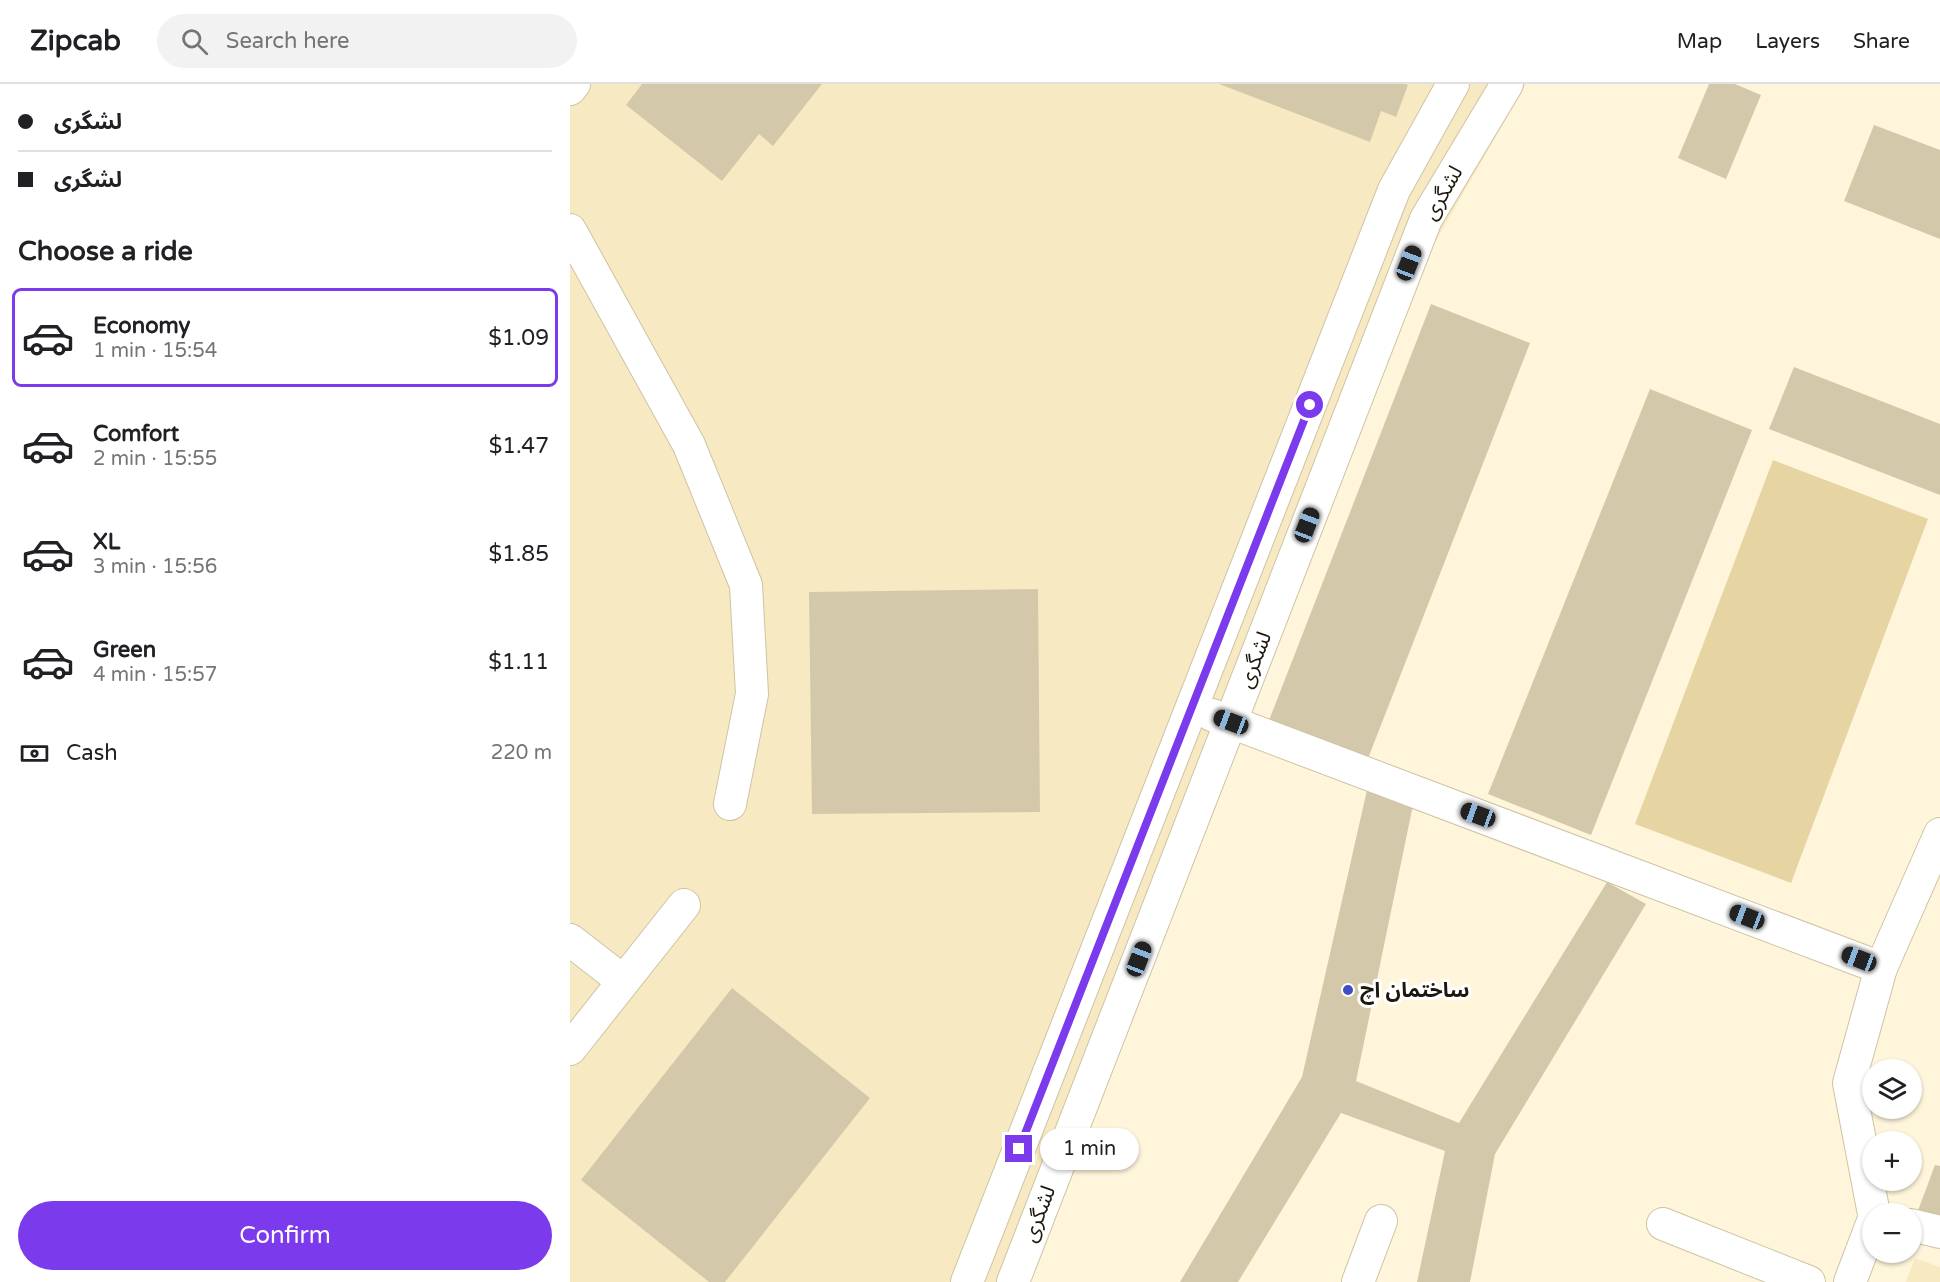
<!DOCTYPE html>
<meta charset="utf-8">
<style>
:root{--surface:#fff;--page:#f2f2f2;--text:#202124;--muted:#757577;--line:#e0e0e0;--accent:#7c3aed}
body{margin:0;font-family:"Varela Round","Noto Sans Arabic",sans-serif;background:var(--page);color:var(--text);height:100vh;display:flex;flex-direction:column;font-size:22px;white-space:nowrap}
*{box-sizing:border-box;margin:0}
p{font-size:20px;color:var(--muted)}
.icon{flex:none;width:33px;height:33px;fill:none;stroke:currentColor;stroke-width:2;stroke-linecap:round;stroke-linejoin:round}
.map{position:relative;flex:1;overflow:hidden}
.side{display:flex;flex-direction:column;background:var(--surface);width:570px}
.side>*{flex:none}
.banner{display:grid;align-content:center;height:132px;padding:0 18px;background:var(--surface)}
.fabs{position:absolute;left:1292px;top:975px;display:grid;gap:12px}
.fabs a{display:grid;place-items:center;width:60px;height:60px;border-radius:50%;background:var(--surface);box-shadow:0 2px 4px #0004;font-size:30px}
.end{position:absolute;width:27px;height:27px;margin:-14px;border:8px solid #7c3aed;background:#fff;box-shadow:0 0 0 3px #fff}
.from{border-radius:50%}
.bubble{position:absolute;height:42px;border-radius:21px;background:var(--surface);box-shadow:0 2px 4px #0004;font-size:20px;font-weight:600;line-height:42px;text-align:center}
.car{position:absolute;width:18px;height:36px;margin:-18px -9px;border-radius:8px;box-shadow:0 0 4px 2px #0007;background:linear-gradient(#222 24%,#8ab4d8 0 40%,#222 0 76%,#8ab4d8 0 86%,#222 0)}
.banner b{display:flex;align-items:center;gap:21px;height:57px;font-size:22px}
.banner b+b{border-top:2px solid var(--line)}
.banner i{width:15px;height:15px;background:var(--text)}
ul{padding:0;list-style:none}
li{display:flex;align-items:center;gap:18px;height:99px;margin:0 12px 9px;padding:0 6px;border:3px solid transparent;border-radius:9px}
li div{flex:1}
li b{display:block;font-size:22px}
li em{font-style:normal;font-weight:600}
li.selected{border-color:var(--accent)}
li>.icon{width:54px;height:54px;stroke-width:1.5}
h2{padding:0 18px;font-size:27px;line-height:72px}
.pay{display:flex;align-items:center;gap:15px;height:66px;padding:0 18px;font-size:22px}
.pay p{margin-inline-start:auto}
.cta{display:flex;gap:12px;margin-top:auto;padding:12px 18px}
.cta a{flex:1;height:69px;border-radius:36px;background:var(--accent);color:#fff;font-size:24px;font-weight:600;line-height:69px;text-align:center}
header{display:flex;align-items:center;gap:36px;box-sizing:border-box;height:84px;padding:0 30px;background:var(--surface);border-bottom:2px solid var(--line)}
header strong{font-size:28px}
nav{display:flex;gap:33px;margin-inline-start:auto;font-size:21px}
.search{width:420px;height:54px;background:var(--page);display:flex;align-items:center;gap:15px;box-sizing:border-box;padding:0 21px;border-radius:33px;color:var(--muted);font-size:22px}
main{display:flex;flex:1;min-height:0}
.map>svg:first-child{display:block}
</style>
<header>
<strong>Zipcab</strong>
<div class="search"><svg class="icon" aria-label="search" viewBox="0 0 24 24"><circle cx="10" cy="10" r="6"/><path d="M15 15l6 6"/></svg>Search here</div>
<nav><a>Map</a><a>Layers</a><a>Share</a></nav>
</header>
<main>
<section class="side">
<div class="banner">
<b><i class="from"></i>لشگری</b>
<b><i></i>لشگری</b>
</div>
<h2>Choose a ride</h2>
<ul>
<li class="selected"><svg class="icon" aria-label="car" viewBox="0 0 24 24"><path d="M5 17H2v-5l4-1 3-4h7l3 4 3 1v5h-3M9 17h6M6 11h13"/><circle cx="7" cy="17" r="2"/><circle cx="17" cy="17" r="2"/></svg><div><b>Economy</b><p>1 min · 15:54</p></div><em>$1.09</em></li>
<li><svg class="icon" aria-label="car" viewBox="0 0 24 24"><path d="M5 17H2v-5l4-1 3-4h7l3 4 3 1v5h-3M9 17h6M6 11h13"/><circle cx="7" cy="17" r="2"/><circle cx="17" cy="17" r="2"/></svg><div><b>Comfort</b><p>2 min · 15:55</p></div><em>$1.47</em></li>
<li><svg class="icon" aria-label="car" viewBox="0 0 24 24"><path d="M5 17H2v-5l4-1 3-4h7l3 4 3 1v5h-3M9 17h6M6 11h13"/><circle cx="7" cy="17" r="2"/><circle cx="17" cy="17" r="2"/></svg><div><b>XL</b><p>3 min · 15:56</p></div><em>$1.85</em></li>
<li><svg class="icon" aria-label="car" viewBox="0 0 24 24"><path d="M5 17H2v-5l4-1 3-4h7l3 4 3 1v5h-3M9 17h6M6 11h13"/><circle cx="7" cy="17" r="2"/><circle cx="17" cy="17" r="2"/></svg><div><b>Green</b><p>4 min · 15:57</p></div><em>$1.11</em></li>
</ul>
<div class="pay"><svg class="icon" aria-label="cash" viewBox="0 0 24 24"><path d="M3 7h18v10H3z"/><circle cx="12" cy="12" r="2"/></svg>Cash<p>220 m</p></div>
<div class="cta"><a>Confirm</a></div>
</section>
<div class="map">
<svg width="1370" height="1198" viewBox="0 0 1370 1198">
<rect width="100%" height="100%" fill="#fef5db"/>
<g fill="#f7eac2">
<polygon points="0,0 956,0 852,181 450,1198 0,1198"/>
<polygon points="1345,1174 1370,1183 1370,1198 1336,1198"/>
</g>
<polygon fill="#e6d5a3" points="1203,376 1358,435 1221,799 1065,740"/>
<g fill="#d3c9aa">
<polygon points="72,0 252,0 203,62 189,50 152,97 56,21"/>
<polygon points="649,0 835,0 838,1 826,33 811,27 800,58"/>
<polygon points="1139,0 1165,0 1191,11 1156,95 1108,74"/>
<polygon points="1304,41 1370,66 1370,155 1274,117"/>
<polygon points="861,220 960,259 797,677 698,639"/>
<polygon points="1224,283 1370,340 1370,411 1199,345"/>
<polygon points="1080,305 1182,346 1021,751 918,710"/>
<polygon points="468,505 470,728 242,730 239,508"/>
<polygon points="797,706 843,721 786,997 889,1039 1037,798 1076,820 925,1070 900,1198 847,1198 875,1067 771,1029 668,1198 610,1198 732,993"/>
<polygon points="162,904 300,1014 155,1198 139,1198 11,1096"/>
<polygon points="1365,1081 1370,1082 1370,1141 1346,1132"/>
</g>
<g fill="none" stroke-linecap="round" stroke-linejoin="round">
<g stroke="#cec3a4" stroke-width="34">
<g id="minor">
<polyline points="0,5 4,0"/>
<polyline points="0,146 119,361 176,501 182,610 160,720"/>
<polyline points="642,631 1311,884"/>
<polyline points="0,856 53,897"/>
<polyline points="0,965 114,821"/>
<polyline points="1304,1130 1279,999 1311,884 1370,750"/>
<polyline points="1093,1140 1239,1198"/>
<polyline points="1341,1141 1370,1148"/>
<polyline points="397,1198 824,106 883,0"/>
<polyline points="443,1198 856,135 937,0"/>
<polyline points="788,1198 811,1137"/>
<polyline points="1280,1198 1302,1140"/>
</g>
</g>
<use href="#minor" stroke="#fff" stroke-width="32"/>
</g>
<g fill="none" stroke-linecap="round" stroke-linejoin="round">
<polyline stroke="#7c3aed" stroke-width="8" points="449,1065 740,321"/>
</g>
<circle fill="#3f4fc3" stroke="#fff" stroke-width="2" cx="778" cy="906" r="6"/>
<g text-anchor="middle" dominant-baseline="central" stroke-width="6" stroke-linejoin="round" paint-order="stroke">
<g font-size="21" fill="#1c180d" stroke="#fff">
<text transform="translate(873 109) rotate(-60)">لشگری</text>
<text transform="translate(685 576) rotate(-69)">لشگری</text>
<text transform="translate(469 1130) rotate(-69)">لشگری</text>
</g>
<g font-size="21" font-weight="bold" fill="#1c180d" stroke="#fff" text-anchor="start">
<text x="790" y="906">ساختمان اچ</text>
</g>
</g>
</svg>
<div class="fabs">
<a><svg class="icon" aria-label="layers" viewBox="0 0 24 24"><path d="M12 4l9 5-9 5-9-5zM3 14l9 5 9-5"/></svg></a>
<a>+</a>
<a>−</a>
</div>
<i class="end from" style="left:740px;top:321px"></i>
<i class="end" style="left:449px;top:1065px"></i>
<div class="bubble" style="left:470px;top:1044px;width:99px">1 min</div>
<i class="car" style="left:839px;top:179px;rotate:21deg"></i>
<i class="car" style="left:737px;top:441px;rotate:21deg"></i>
<i class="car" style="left:661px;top:638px;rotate:291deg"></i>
<i class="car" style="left:908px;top:731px;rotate:290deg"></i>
<i class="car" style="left:1177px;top:833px;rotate:291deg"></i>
<i class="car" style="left:569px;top:875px;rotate:21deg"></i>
<i class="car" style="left:1289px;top:875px;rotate:291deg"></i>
</div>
</main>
